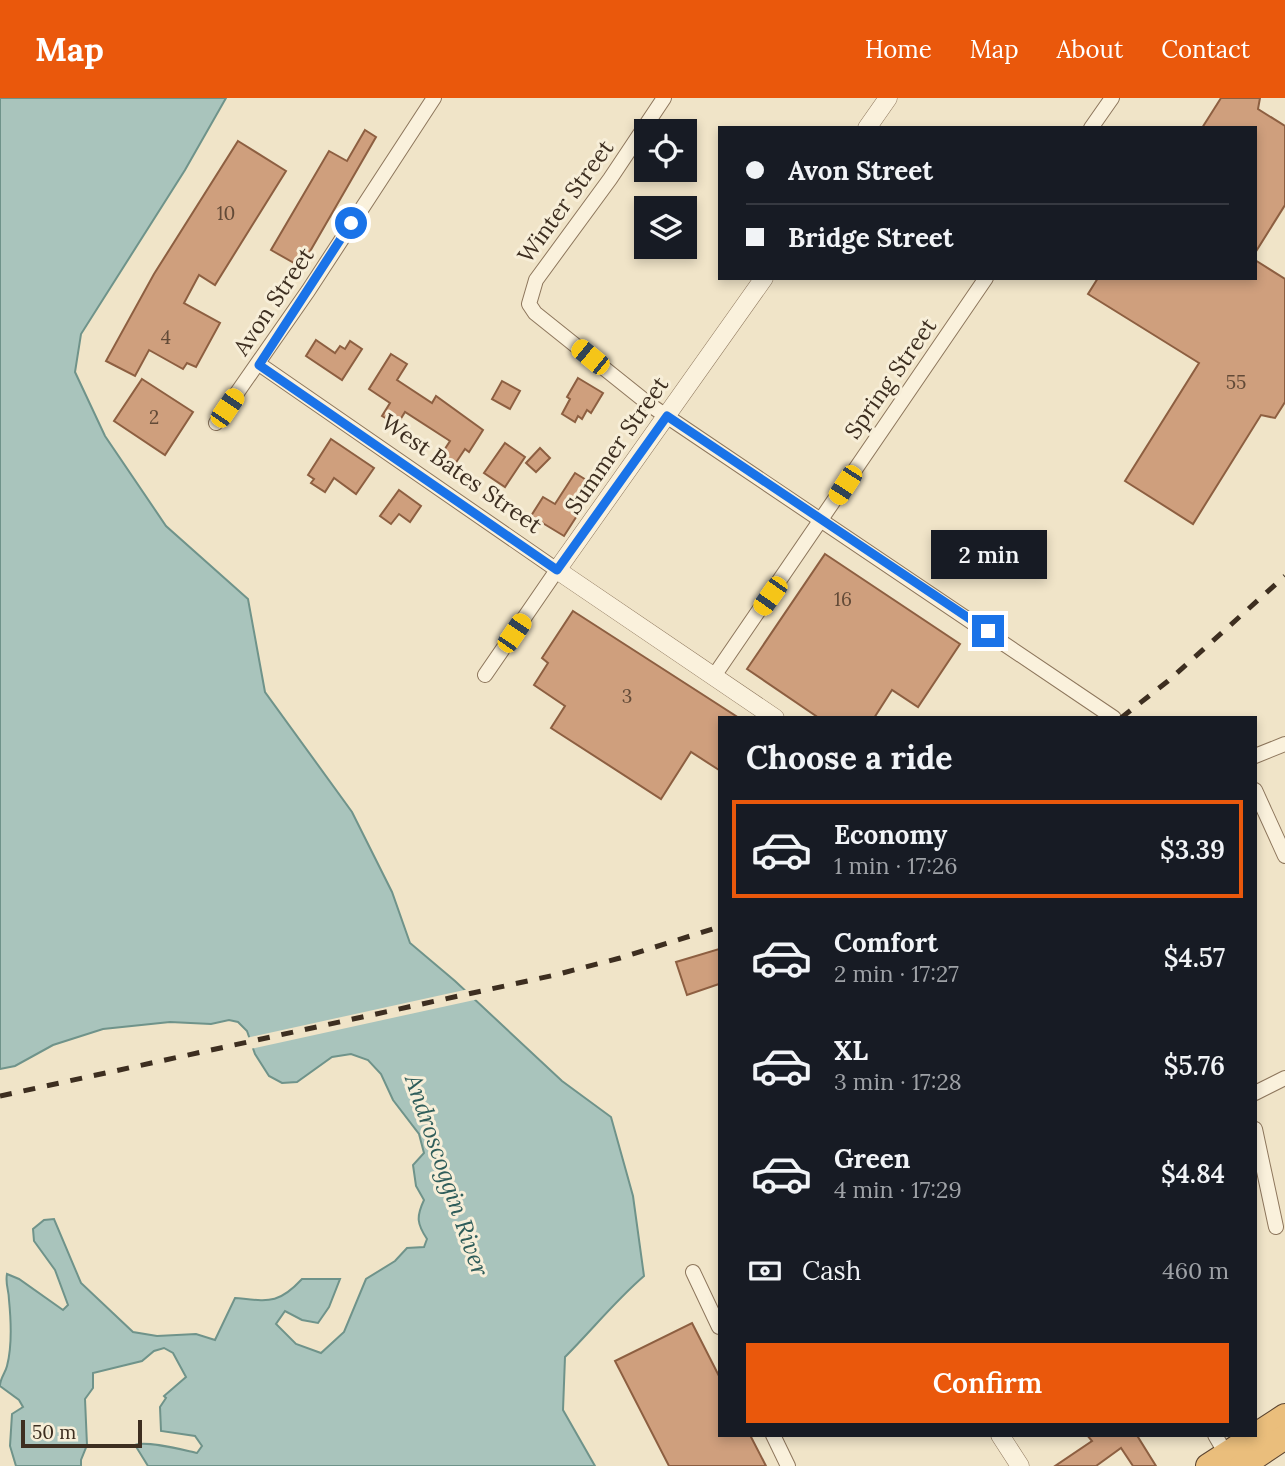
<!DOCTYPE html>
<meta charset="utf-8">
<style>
:root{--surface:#171b24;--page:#20242c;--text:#f1f3f6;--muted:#9ea1a6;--line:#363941;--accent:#ea580c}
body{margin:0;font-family:Lora,serif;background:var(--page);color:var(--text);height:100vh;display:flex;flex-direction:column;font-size:26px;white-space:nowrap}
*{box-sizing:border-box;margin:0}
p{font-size:23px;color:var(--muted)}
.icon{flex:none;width:38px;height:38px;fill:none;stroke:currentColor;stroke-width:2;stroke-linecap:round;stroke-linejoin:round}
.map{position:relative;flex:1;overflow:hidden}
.panel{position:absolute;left:718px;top:618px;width:539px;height:721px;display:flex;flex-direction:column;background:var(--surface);border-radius:0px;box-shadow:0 4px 10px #0003}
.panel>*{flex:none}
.guide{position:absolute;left:718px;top:28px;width:539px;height:154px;border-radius:0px;box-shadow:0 4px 10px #0003;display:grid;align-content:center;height:154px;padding:0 28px;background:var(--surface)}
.controls{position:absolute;left:634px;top:21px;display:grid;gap:14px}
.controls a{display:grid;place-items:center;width:63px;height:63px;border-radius:0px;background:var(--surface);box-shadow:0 4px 10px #0003;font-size:35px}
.scale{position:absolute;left:21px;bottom:18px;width:121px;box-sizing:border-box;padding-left:7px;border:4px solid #3d2e20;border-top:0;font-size:19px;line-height:24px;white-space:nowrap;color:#3d2e20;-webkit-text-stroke:5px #f7eed8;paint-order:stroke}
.end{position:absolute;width:32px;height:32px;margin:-16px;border:9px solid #1a73e8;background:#fff;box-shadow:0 0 0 4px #fff}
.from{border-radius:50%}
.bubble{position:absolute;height:49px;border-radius:0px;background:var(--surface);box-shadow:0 4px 10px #0003;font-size:23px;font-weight:600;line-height:49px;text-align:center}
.car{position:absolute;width:21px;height:42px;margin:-21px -10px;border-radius:9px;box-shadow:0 0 5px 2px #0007;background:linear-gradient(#f5c518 24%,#345 0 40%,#f5c518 0 76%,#345 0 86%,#f5c518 0)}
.guide b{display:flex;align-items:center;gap:24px;height:66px;font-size:26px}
.guide b+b{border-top:2px solid var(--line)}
.guide i{width:18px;height:18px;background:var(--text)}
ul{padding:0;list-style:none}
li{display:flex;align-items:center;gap:21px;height:98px;margin:0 14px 10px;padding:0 14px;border:4px solid transparent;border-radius:0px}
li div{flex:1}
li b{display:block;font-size:26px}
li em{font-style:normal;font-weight:600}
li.selected{border-color:var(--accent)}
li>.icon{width:63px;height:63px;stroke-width:1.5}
h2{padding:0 28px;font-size:32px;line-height:84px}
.pay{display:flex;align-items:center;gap:18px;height:77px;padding:0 28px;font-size:26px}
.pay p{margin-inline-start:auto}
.cta{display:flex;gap:14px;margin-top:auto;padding:14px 28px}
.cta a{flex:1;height:80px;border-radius:0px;background:var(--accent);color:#fff;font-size:28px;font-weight:600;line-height:80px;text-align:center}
header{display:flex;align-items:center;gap:42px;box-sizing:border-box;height:98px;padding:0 35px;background:var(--accent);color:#fff}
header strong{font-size:33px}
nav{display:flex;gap:38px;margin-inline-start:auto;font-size:24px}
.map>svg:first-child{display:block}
</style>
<header>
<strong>Map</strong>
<nav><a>Home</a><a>Map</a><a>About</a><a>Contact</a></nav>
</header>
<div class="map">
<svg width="1285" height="1368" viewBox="0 0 1285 1368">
<rect width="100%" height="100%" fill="#f0e4c8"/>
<path fill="#a9c4bc" stroke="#6f938a" stroke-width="2" d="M 0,0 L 226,0 L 185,72 L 81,236 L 75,274 L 105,338 L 166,428 L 248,501 L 265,594 L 352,714 L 392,794 L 410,845 L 455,883 L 562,983 L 611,1019 L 633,1098 L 644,1178 C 615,1203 592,1232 565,1259 L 563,1312 L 595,1368 L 148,1368 L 135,1347 C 145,1342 183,1352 197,1355 L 202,1348 L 195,1338 L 161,1333 L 160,1309 L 166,1300 L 164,1298 L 186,1279 L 173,1255 L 164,1250 L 154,1253 L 142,1263 L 93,1275 L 93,1290 L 85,1301 L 87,1347 L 81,1362 L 81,1368 L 16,1368 L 10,1348 L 12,1316 L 23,1309 L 19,1302 L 0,1288 C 0,1280 5,1276 7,1268 C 12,1249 11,1222 9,1202 C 9,1192 5,1186 7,1176 L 19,1181 L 63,1212 L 68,1207 L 55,1172 L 34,1143 L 33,1131 L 44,1122 L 54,1121 L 81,1185 L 133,1234 L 157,1238 L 196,1236 L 215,1242 L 235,1200 C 268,1203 278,1207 302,1181 L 340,1181 L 329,1209 L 318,1225 L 302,1222 L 285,1213 L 276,1226 L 296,1246 L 321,1255 L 344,1234 L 366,1181 L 395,1163 L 407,1150 L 424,1149 L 427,1141 C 417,1126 416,1119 424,1102 L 416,1088 L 413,1067 L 424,1055 L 419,1036 L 393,1002 L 381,976 L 368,962 L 351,956 L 332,959 L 297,984 L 282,985 L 269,978 L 255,956 L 247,933 L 238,924 L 229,922 L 211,926 L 170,924 L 103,931 L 53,947 L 15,968 L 0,971 Z"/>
<polygon fill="#f0e4c8" points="469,891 479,901 250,951 246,940"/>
<g fill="#cf9f7d" stroke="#8d5f41" stroke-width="2">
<polygon points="1221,0 1260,0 1258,11 1285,28 1285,107 1255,155 1255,30 1202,30"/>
<polygon points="365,32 376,39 301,169 271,152 329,53 347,63"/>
<polygon points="238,43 286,73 215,187 199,177 184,205 220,225 196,269 187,265 183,271 149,252 135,278 106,263 154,176"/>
<polygon points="1255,162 1285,181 1285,304 1275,320 1261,317 1193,426 1125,383 1199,265 1088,196 1098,180 1255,180"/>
<polygon points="316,242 335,255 340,248 345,251 350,243 362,251 342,282 306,258"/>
<polygon points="391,256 407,266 397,282 432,305 436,298 483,332 469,354 465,351 455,366 441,357 450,343 405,314 397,327 382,318 390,305 369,291"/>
<polygon points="578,280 603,295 591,315 587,312 582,321 578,318 575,324 562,316 570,301 567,299"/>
<polygon points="142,281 193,314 165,357 114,323"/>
<polygon points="502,283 520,293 510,311 492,301"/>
<polygon points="331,341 374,370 356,396 334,380 325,394 311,385 314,381 308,377"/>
<polygon points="505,345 525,359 505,389 484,375"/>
<polygon points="540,350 550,360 536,374 526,365"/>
<polygon points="575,375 596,388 564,438 531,418 543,399 555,406"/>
<polygon points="399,392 421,408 410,424 399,416 391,426 380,418"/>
<polygon points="825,456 960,546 918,609 892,592 874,620 819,620 747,571"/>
<polygon points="573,513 739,620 719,620 719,672 691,654 661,701 551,630 565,608 534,587 548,565 542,560"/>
<polygon points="719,851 719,886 687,897 676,864"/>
<polygon points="692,1225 719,1278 719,1337 750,1337 766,1368 669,1368 615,1263"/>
<polygon points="1087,1337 1141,1337 1138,1339 1156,1368 1133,1368 1121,1350 1096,1368 1055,1368 1092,1343"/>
</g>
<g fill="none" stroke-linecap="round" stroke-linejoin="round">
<g stroke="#8d765c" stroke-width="16">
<g id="minor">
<polyline points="664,0 610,81 536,182 529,206 535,215 650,307 1114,620"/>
<polyline points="1091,30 1112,0"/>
<polyline points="259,266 557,472 485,577"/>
<polyline points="216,325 308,193 434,0"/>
<polyline points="714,578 986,180"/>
<polyline points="1255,658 1285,646"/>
<polyline points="1255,692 1285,758"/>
<polyline points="1255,995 1285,980"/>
<polyline points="1255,1031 1276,1129"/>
<polyline points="693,1174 719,1229"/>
<polyline points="773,1337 788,1368"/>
<polyline points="1215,1337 1226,1356"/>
</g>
</g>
<g stroke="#8d765c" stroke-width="19">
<g id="tertiary">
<polyline points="867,30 888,0"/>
<polyline points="764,180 557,472 775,620"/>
<polyline points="1000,1337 1020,1368"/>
</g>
</g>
<g stroke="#5b4430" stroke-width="26">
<g id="trunk">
<polyline points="1208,1368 1285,1318"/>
<polyline points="1242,1368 1285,1339"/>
</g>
</g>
<use href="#minor" stroke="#faf1dc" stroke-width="14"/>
<use href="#tertiary" stroke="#faf1dc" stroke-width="18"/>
<use href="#trunk" stroke="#eabe7c" stroke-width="24"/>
<g stroke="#3d2e20" stroke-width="5" stroke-dasharray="12 12" stroke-linecap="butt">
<polyline points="1121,620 1168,583 1285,478"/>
<polyline points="0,998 555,877 620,860 719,829"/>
</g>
</g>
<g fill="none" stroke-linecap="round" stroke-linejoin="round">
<polyline stroke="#1a73e8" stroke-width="9" points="351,125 259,267 557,472 667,318 988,533"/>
</g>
<g text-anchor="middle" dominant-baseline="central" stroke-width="6" stroke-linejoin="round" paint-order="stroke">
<g font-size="19" fill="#624a37">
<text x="226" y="115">10</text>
<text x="166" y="239">4</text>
<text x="1236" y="284">55</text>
<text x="154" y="319">2</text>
<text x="843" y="501">16</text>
<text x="627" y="598">3</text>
</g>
<g font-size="23" fill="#3d2e20" stroke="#f7eed8">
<text transform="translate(565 103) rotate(-54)">Winter Street</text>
<text transform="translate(273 203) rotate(-56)">Avon Street</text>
<text transform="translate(890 280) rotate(-55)">Spring Street</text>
<text transform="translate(616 347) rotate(-55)">Summer Street</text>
<text transform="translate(462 375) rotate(35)">West Bates Street</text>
</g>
<g font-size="24" font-style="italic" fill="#2f5d5a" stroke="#f7eed8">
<text transform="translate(447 1077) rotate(71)">Androscoggin River</text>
</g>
</g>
</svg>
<div class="controls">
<a><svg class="icon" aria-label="locate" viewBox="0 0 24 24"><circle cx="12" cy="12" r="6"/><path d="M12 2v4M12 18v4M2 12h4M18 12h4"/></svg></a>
<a><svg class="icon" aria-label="layers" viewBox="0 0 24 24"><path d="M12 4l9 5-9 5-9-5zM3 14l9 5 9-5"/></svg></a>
</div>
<div class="scale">50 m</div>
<i class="end from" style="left:351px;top:125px"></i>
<i class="end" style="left:988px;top:533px"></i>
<div class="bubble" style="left:931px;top:432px;width:116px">2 min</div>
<i class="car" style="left:590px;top:259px;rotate:309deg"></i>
<i class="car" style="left:227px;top:310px;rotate:34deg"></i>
<i class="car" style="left:845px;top:387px;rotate:213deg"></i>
<i class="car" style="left:770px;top:498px;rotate:215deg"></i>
<i class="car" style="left:514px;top:535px;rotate:34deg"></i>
<div class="guide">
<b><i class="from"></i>Avon Street</b>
<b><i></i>Bridge Street</b>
</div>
<section class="panel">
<h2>Choose a ride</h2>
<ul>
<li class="selected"><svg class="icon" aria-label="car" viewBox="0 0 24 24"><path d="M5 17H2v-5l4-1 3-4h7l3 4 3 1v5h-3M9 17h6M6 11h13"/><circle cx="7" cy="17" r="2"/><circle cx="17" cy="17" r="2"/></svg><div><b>Economy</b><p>1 min · 17:26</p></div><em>$3.39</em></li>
<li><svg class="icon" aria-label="car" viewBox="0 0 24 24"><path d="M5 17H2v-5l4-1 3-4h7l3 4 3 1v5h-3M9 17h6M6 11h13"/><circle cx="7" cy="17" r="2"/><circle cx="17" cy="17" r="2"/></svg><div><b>Comfort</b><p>2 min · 17:27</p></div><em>$4.57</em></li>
<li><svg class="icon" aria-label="car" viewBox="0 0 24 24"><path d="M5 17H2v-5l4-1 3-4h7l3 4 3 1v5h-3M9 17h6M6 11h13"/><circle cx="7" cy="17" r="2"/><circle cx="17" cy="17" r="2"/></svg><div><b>XL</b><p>3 min · 17:28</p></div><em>$5.76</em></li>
<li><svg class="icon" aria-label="car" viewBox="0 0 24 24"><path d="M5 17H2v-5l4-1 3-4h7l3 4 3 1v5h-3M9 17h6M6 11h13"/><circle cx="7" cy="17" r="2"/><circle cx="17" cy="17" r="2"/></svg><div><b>Green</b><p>4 min · 17:29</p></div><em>$4.84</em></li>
</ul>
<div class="pay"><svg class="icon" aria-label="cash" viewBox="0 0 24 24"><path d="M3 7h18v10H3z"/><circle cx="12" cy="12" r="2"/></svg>Cash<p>460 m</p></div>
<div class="cta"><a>Confirm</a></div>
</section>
</div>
